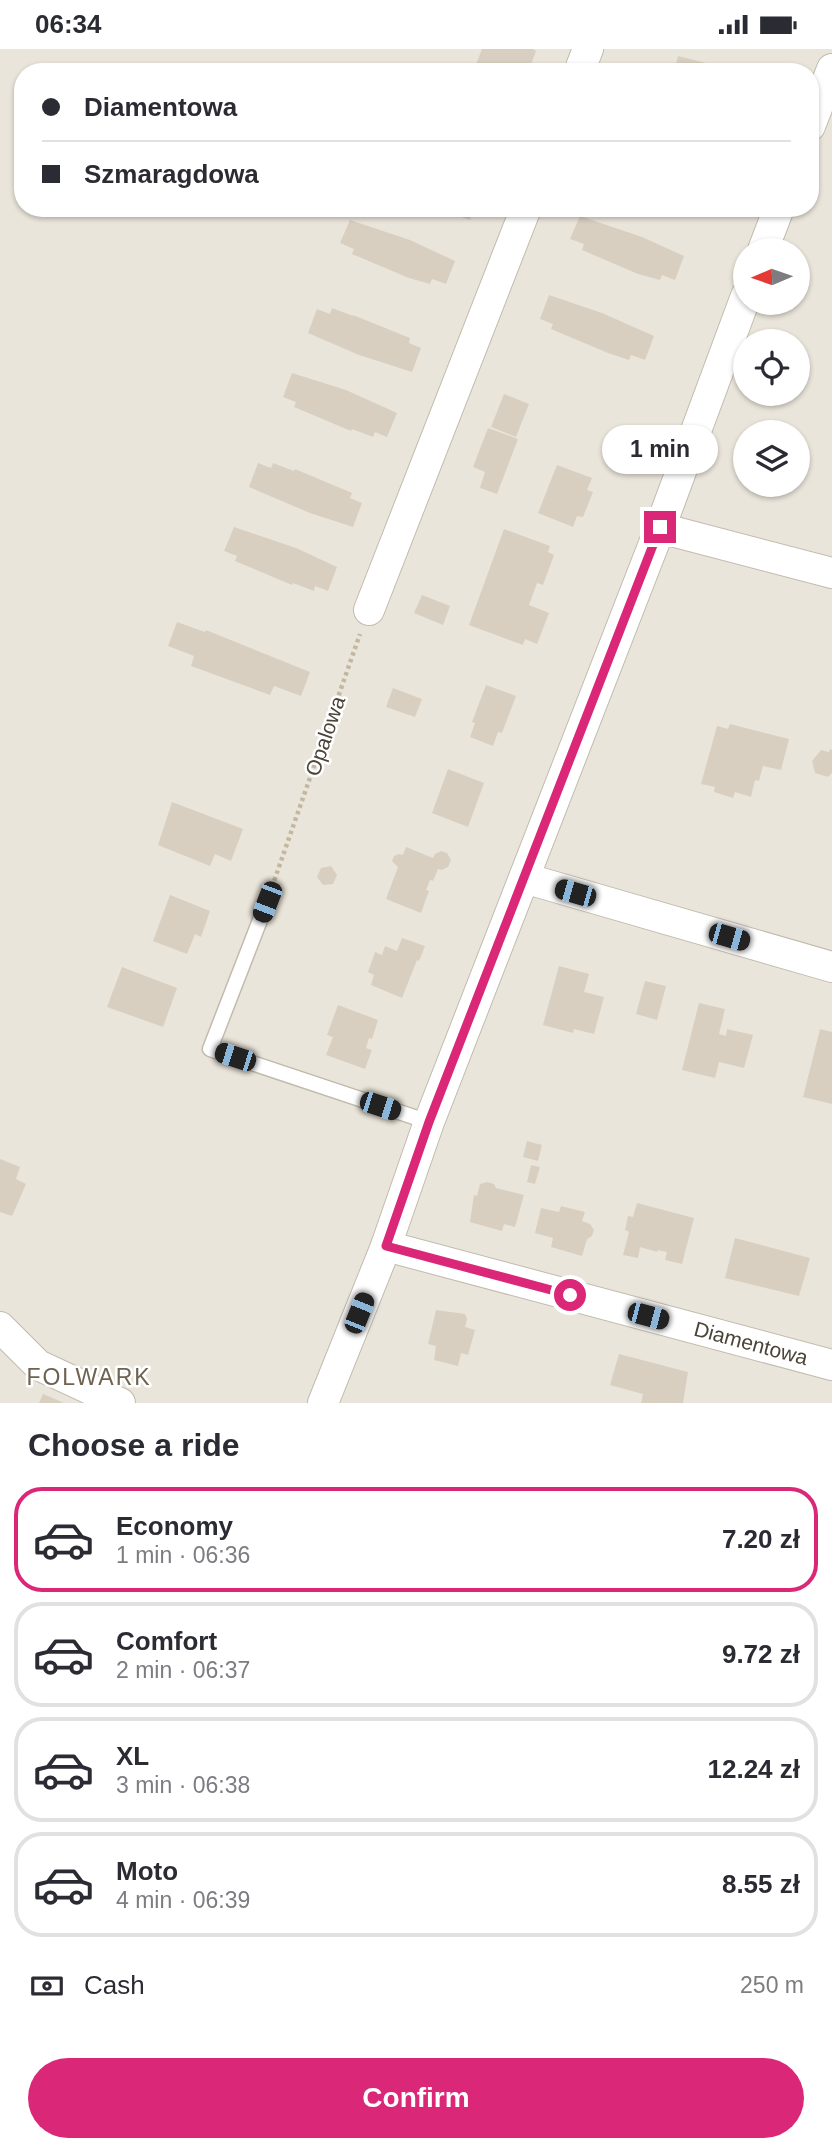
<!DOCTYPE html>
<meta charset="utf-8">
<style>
:root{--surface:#fff;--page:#f2f2f3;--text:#2b2b33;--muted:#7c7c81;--line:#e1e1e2;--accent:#db2777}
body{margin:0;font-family:Arial,sans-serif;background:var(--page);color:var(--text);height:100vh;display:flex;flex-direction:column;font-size:26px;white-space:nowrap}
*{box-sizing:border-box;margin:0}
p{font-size:23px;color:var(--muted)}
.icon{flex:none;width:38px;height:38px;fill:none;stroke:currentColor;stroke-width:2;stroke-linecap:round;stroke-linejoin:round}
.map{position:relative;height:1354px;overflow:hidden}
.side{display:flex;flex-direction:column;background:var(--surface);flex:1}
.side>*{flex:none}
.banner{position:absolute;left:14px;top:14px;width:805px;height:154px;border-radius:28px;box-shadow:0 2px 5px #0004;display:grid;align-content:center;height:154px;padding:0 28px;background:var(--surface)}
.needle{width:46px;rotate:268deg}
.controls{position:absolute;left:733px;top:189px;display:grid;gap:14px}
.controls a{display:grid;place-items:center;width:77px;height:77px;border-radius:50%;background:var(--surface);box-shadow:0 2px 5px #0004;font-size:35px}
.end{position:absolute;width:32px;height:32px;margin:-16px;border:9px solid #db2777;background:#fff;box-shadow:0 0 0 4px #fff}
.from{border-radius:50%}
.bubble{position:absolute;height:49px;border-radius:24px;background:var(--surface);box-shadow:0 2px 5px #0004;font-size:23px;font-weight:700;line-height:49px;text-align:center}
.car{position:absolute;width:21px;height:42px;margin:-21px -10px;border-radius:9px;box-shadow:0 0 5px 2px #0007;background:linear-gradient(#222 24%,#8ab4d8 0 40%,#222 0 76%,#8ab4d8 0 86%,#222 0)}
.banner b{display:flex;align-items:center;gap:24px;height:66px;font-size:26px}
.banner b+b{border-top:2px solid var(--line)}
.banner i{width:18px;height:18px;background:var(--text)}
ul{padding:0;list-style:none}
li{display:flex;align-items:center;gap:21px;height:105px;margin:0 14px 10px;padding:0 14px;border:4px solid var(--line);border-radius:28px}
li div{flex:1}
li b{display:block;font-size:26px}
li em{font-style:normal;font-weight:700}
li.active{border-color:var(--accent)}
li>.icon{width:63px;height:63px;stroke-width:1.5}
h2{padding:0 28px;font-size:32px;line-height:84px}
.pay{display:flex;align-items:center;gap:18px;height:77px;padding:0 28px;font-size:26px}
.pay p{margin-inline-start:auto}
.primary-button{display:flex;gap:14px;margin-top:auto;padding:14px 28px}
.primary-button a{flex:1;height:80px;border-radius:42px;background:var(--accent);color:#fff;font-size:28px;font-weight:700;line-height:80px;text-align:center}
.status{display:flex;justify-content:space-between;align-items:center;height:49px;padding:0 35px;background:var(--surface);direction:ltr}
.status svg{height:19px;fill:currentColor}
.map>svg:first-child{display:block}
</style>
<div class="status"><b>06:34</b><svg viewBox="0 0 49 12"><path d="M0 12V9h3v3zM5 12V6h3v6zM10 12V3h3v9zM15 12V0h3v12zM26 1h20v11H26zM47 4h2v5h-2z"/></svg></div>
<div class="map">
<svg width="832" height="1354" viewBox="0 0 832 1354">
<rect width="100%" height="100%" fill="#f6f3ec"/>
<path fill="#eae5da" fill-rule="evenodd" d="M 0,0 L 832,0 L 832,1354 L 0,1354 ZM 23,23 L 810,23 L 810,159 L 23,159 ZM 746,201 L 798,201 L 798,254 L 746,254 ZM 746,292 L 798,292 L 798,345 L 746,345 ZM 746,383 L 798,383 L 798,436 L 746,436 Z"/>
<g fill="#d8cfc1">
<polygon points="482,0 533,0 536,2 528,23 473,23"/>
<polygon points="678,7 726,19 725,23 674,23"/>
<polygon points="435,159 474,159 470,171"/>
<polygon points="580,167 642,188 684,207 675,231 662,226 660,231 638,225 582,201 584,195 570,190"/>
<polygon points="350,171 410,191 455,212 446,235 432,230 430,235 409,229 352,205 354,200 340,194"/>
<polygon points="549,246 602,264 654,287 645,311 631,306 629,311 608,304 551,280 553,275 540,270"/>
<polygon points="332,259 353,267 353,266 410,289 409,294 421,299 412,323 359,306 308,284 317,260 330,265"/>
<polygon points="292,324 346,341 397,364 387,388 375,383 373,388 352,380 351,382 294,358 296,353 283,348"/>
<polygon points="504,345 529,355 516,388 491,378"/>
<polygon points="488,379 518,390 497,445 480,439 485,423 473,418"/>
<polygon points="258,414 271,419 273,414 294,422 295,420 352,444 350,449 362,454 353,478 310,464 249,438"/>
<polygon points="557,416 592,429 587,441 593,443 583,468 577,467 573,478 538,464"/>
<polygon points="234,478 296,499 337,518 328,542 315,537 314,542 293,534 292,536 235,512 237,507 224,502"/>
<polygon points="504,480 550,497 548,503 554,506 543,536 537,534 529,556 549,564 537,595 525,590 523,596 469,576"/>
<polygon points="422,546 450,557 443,576 414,564"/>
<polygon points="177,573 205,583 206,581 310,623 301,647 274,637 270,646 191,617 194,607 168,597"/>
<polygon points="486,636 516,647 502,684 498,683 493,697 470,688 475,674 472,673"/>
<polygon points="393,639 422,650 415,668 386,658"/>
<polygon points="730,675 789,690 781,721 763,717 759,732 755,731 751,748 735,743 733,749 714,743 715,738 701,735 717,677 728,680"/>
<polygon points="830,700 832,701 832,724 828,728 815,724 812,712 821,701 829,703"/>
<polygon points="448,720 484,734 468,778 432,764"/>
<polygon points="172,753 243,780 231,812 215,805 210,817 158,796"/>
<polygon points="406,798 433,809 435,805 441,802 447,804 451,811 448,818 442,821 438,820 433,832 430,831 426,841 429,842 421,864 386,850 398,818 392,812 394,807 399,805 403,806"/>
<polygon points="331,817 337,826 333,835 323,836 317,828 321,819"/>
<polygon points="170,846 210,862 201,888 195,885 187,905 153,892"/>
<polygon points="402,889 425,897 419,912 417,911 402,949 371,936 374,926 368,923 375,903 382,906 385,897 397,902"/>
<polygon points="559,917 589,925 584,943 604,948 594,985 574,980 573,984 543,976"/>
<polygon points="122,918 177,939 163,978 107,958"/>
<polygon points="645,932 666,937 657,971 636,965"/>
<polygon points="699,954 725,960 719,985 726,987 727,980 753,986 744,1019 719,1013 715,1029 682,1021"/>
<polygon points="338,956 378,971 372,990 369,989 366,999 372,1001 365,1020 326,1006 333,988 327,986"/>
<polygon points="820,980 832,983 832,1055 803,1048"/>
<polygon points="527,1092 542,1096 538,1112 523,1108"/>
<polygon points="0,1110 20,1118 16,1130 26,1135 12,1167 0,1163"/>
<polygon points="531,1116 540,1118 535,1135 527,1133"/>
<polygon points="487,1133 494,1135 496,1139 524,1146 515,1178 504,1175 502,1182 470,1173 474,1146 477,1147 480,1135"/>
<polygon points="637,1154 694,1169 682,1215 665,1211 667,1203 658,1201 657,1203 640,1198 638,1209 623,1206 629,1183 625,1181 628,1167 633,1168"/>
<polygon points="561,1157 585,1163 582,1172 590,1175 594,1181 592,1187 587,1190 582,1207 551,1198 553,1189 535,1184 541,1159 559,1163"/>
<polygon points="735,1189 810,1209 799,1247 725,1229"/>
<polygon points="436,1261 465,1265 467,1270 465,1278 475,1281 468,1306 461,1304 458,1317 434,1311 436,1297 428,1295"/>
<polygon points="619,1305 688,1323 683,1354 641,1354 643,1345 610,1336"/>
<polygon points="43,1345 64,1354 39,1354"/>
</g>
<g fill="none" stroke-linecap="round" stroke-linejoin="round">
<g stroke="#c2bbae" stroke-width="17">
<polyline id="lane" points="267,853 210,1000 429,1073"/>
</g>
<g stroke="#c2bbae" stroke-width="32">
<g id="street">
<polyline points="579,23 588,0"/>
<polyline points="810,77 832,20"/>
<polyline points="763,201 779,159"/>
<polyline points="660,479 832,524"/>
<polyline points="369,561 526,159"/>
<polyline points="524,829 832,918"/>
<polyline points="386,1197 832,1316"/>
<polyline points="0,1278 38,1316 120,1354"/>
<polyline points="323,1354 386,1197 429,1073 660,479 746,247"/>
</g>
</g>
<polyline stroke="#c4b79f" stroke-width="4.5" stroke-dasharray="3.5 3.5" stroke-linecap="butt" points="272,838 360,585"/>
<use href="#lane" stroke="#fff" stroke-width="14"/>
<use href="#street" stroke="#fff" stroke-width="30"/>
</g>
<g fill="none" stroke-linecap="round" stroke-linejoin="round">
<polyline stroke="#db2777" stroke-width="9" points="570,1246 386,1197 429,1073 660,478"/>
</g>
<g text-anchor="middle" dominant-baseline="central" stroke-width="5" stroke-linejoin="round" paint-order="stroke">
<g font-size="21" fill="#4b4439" stroke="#fff">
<text transform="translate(325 687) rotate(-71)">Opalowa</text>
<text transform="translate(751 1294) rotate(15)">Diamentowa</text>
</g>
<g font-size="23" letter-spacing="2" fill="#6e6250" stroke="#fff">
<text x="89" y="1328">FOLWARK</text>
</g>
</g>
</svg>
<div class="controls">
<a><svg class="needle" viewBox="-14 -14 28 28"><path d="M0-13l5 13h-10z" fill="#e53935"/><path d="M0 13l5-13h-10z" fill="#7c7c81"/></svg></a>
<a><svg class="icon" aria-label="locate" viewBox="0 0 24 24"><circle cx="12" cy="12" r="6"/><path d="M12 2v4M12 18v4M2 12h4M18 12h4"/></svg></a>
<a><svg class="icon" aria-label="layers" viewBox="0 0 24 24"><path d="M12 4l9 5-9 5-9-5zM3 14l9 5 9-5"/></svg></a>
</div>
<i class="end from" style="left:570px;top:1246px"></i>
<i class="end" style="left:660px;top:478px"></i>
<div class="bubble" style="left:602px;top:376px;width:116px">1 min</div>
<i class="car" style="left:575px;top:844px;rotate:286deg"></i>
<i class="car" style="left:267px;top:853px;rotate:201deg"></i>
<i class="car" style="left:729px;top:888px;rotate:106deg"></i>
<i class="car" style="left:235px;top:1008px;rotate:288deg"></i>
<i class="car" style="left:380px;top:1057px;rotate:108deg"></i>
<i class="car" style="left:359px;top:1264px;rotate:22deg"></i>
<i class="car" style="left:648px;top:1267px;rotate:105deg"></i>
<div class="banner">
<b><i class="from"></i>Diamentowa</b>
<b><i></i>Szmaragdowa</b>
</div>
</div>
<section class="side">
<h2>Choose a ride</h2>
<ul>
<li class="active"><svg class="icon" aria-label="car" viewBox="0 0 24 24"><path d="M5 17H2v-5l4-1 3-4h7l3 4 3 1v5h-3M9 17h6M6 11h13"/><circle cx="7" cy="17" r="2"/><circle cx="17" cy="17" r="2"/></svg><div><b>Economy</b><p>1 min · 06:36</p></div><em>7.20 zł</em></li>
<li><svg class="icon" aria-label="car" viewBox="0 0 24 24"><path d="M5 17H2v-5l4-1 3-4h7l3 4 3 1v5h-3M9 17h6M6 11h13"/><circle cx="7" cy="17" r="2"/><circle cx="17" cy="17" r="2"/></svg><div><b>Comfort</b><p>2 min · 06:37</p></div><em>9.72 zł</em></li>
<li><svg class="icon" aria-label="car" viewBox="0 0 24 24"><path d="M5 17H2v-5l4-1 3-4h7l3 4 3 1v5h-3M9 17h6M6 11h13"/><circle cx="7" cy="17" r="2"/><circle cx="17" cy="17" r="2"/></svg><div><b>XL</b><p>3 min · 06:38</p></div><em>12.24 zł</em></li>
<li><svg class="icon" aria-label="car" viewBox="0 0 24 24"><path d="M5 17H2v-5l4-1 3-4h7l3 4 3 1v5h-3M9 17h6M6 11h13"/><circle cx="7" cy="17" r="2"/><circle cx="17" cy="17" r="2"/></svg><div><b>Moto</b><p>4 min · 06:39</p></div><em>8.55 zł</em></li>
</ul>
<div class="pay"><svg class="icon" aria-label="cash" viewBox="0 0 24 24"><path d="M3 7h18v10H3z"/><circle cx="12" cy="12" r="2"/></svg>Cash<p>250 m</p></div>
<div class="primary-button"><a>Confirm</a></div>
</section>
